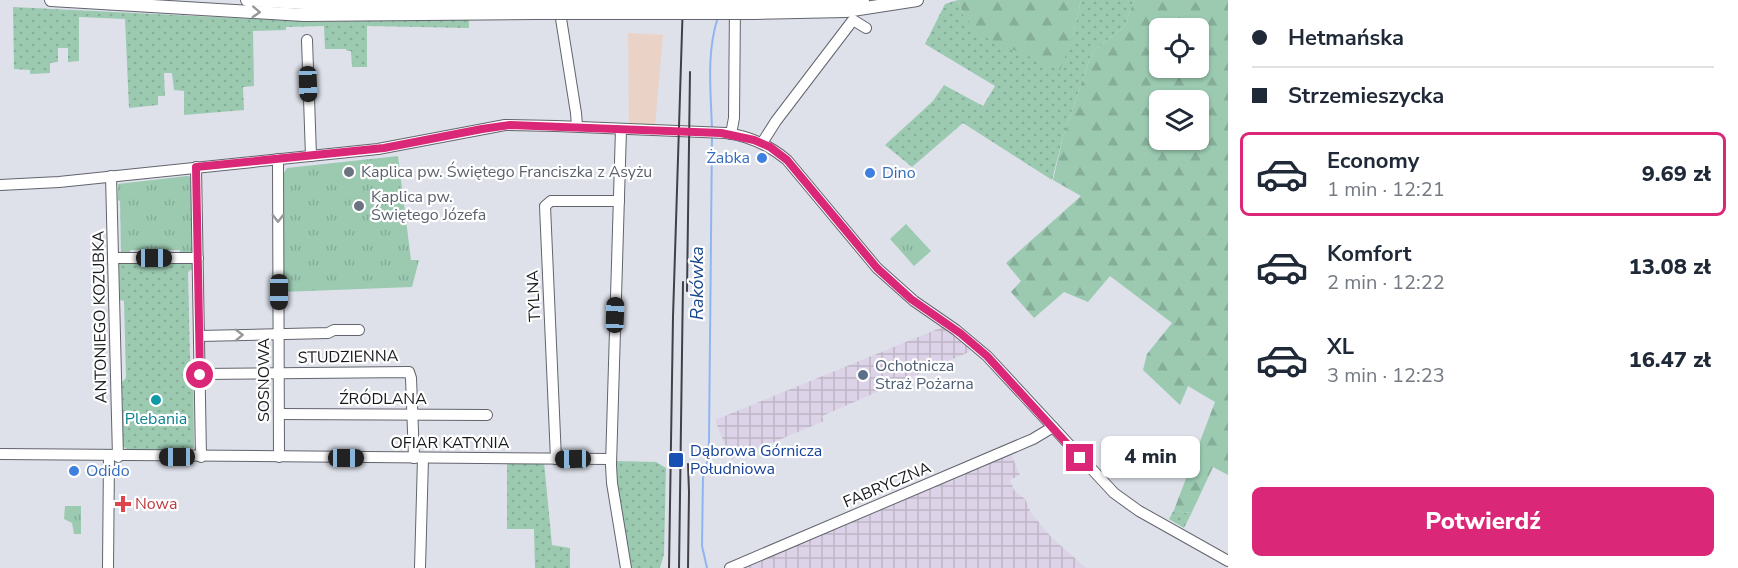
<!DOCTYPE html>
<html lang="pl">
<meta charset="utf-8">
<style>
:root{--surface:#fff;--page:#f2f2f3;--text:#1f2937;--muted:#747a83;--line:#e0e1e3;--accent:#db2777}
body{margin:0;font-family:"Nunito Sans",sans-serif;background:var(--page);color:var(--text);height:100vh;display:flex;flex-direction:column;font-size:22px;white-space:nowrap}
*{box-sizing:border-box;margin:0}
p{font-size:20px;color:var(--muted)}
.icon{flex:none;width:33px;height:33px;fill:none;stroke:currentColor;stroke-width:2;stroke-linecap:round;stroke-linejoin:round}
.map{position:relative;flex:1;overflow:hidden}
.details{display:flex;flex-direction:column;background:var(--surface);width:510px}
.details>*{flex:none}
.guide{display:grid;align-content:center;height:132px;padding:0 24px;background:var(--surface)}
.controls{position:absolute;left:1149px;top:18px;display:grid;gap:12px}
.controls a{display:grid;place-items:center;width:60px;height:60px;border-radius:9px;background:var(--surface);box-shadow:0 2px 4px #0004;font-size:30px}
.end{position:absolute;width:27px;height:27px;margin:-14px;border:8px solid #db2777;background:#fff;box-shadow:0 0 0 3px #fff}
.from{border-radius:50%}
.bubble{position:absolute;height:42px;border-radius:9px;background:var(--surface);box-shadow:0 2px 4px #0004;font-size:20px;font-weight:800;line-height:42px;text-align:center}
.car{position:absolute;width:18px;height:36px;margin:-18px -9px;border-radius:8px;box-shadow:0 0 4px 2px #0007;background:linear-gradient(#222 24%,#8ab4d8 0 40%,#222 0 76%,#8ab4d8 0 86%,#222 0)}
.guide b{display:flex;align-items:center;gap:21px;height:57px;font-size:22px}
.guide b+b{border-top:2px solid var(--line)}
.guide i{width:15px;height:15px;background:var(--text)}
ul{padding:0;list-style:none}
li{display:flex;align-items:center;gap:18px;height:84px;margin:0 12px 9px;padding:0 12px;border:3px solid transparent;border-radius:9px}
li div{flex:1}
li b{display:block;font-size:22px}
li em{font-style:normal;font-weight:800}
li.on{border-color:var(--accent)}
li>.icon{width:54px;height:54px;stroke-width:1.5}
.button{display:flex;gap:12px;margin-top:auto;padding:12px 24px}
.button a{flex:1;height:69px;border-radius:9px;background:var(--accent);color:#fff;font-size:24px;font-weight:800;line-height:69px;text-align:center}
main{display:flex;flex:1;min-height:0}
.map>svg:first-child{display:block}
</style>
<main>
<div class="map">
<svg width="1228" height="568" viewBox="0 0 1228 568">
<defs>
<pattern id="industrial-grid" width="8" height="8" patternUnits="userSpaceOnUse" patternTransform="scale(1.5)"><rect width="8" height="8" fill="#ddd3e8"/><path d="M0 4h8M4 0v8" fill="none" stroke="#bdb5c6"/></pattern>
<pattern id="grass-dots" width="8" height="8" patternUnits="userSpaceOnUse" patternTransform="scale(1.5)"><rect width="8" height="8" fill="#9bcab1"/><path d="M2 2h.1M6 6h.1" fill="none" stroke="#85ad98" stroke-width="1.8" stroke-linecap="round"/></pattern>
<pattern id="forest-firs" width="22" height="20" patternUnits="userSpaceOnUse" patternTransform="scale(1.5)"><rect width="22" height="20" fill="#9bcab1"/><path d="M5 1l3.5 6h-7zM16 11l3.5 6h-7z" fill="#85ad98"/></pattern>
<pattern id="park-tufts" width="24" height="20" patternUnits="userSpaceOnUse" patternTransform="scale(1.5)"><rect width="24" height="20" fill="#9bcab1"/><path d="M3 7l-1-3M5 7V3M7 7l1-3M15 17l-1-3M17 17v-4M19 17l1-3" fill="none" stroke="#85ad98"/></pattern>
</defs>
<rect width="100%" height="100%" fill="#dee1ea"/>
<polygon fill="#ead2c7" points="628,33 663,35 655,126 629,125"/>
<g fill="url(#industrial-grid)">
<polygon points="945,326 970,347 969,352 822,416 824,421 731,460 715,420"/>
<polygon points="1010,452 1020,475 1010,480 1014,490 1025,499 1031,513 1052,538 1086,568 739,568"/>
</g>
<g fill="url(#grass-dots)">
<polygon points="958,0 964,16 1073,36 1081,0 1134,0 1125,26 1092,52 1063,137 1052,180 963,123 912,167 885,145 933,101 944,85 983,106 995,86 925,44 945,4"/>
<polygon points="13,7 319,22 469,19 469,28 367,26 367,67 352,67 351,51 347,51 346,49 325,49 324,26 286,27 286,30 253,31 254,86 243,87 244,110 184,115 184,91 174,90 172,73 164,73 165,96 158,96 158,105 129,108 125,19 79,17 79,61 68,62 68,48 58,48 58,62 50,63 50,73 30,74 30,70 14,69"/>
<polygon points="119,261 192,262 192,269 188,272 190,359 193,363 194,447 190,451 128,450 123,446 122,382 126,378 124,301 120,300"/>
<polygon points="616,461 656,462 666,468 664,554 660,568 630,568 617,484"/>
<polygon points="507,462 544,462 552,545 570,548 570,568 535,568 534,529 507,529"/>
<polygon points="1174,510 1184,513 1192,512 1184,528 1169,519"/>
</g>
<g fill="url(#forest-firs)" fill-rule="evenodd">
<polygon points="958,0 1081,0 1073,36 1060,70 982,36 964,16"/>
<path d="M 1134,0 L 1228,0 L 1228,475 L 1213,467 L 1192,512 L 1184,513 L 1174,510 L 1215,402 L 1188,386 L 1180,405 L 1143,370 L 1147,354 L 1172,323 L 1110,276 L 1088,302 L 1064,292 L 1034,318 L 1011,292 L 1021,281 L 1006,263 L 1081,196 L 1053,180 L 1063,137 L 1092,52 L 1125,26 ZM 1160,28 L 1198,28 L 1198,68 L 1160,68 ZM 1160,100 L 1198,100 L 1198,140 L 1160,140 Z"/>
</g>
<g fill="url(#park-tufts)">
<polygon points="398,156 411,260 419,260 412,287 282,292 283,174 287,168"/>
<polygon points="187,176 193,177 194,254 180,256 180,250 131,250 128,255 121,255 120,201 118,200 118,184"/>
<polygon points="906,224 931,251 914,266 890,239"/>
<polygon points="65,506 81,506 81,534 74,534 72,523 64,519"/>
</g>
<g fill="none" stroke-linecap="round" stroke-linejoin="round">
<g stroke="#8fb5f1" stroke-width="2">
<path d="M 712,130 C 711,93 706,53 718,17"/>
<polyline points="707,568 702,546 703,478 708,459 709,441 712,136"/>
</g>
<g stroke="#62656d" stroke-width="12">
<g id="minor">
<polyline points="559,6 576,113 577,126"/>
<polyline points="307,40 311,156"/>
<polyline points="621,129 611,465 612,483 626,568"/>
<polyline points="731,134 734,118 735,5"/>
<polyline points="762,143 776,121 853,20 866,28"/>
<polyline points="278,159 279,457"/>
<polyline points="196,167 201,457"/>
<polyline points="111,176 118,457"/>
<path d="M 0,185 L 59,182 L 378,149 L 505,125 L 556,126 L 726,133 C 749,136 769,145 787,160 L 877,268 L 914,301 L 956,330 L 987,356 L 1114,493 L 1139,511 L 1228,561"/>
<polyline points="113,258 198,258"/>
<polyline points="199,336 328,333 334,330 359,330"/>
<polyline points="200,374 409,372 411,378 414,458"/>
<polyline points="279,414 487,415"/>
<polyline points="0,454 611,459"/>
<polyline points="556,459 545,206 551,201 619,201"/>
<polyline points="108,568 109,456"/>
<polyline points="420,568 423,458"/>
<polyline points="730,568 1033,439 1053,427"/>
</g>
</g>
<g stroke="#62656d" stroke-width="14">
<g id="major">
<polyline points="51,0 304,15 534,13"/>
<polyline points="247,0 304,3 534,5"/>
<polyline points="754,4 811,4 863,0"/>
<polyline points="754,13 846,11 917,0"/>
</g>
</g>
<use href="#minor" stroke="#fff" stroke-width="10"/>
<use href="#major" stroke="#fff" stroke-width="12"/>
<g stroke="#404146" stroke-width="2">
<polyline points="687,291 690,72"/>
<polyline points="688,464 689,492 688,568"/>
<polyline points="669,568 673,317 683,0"/>
<polyline points="679,568 683,282"/>
</g>
<g stroke="#62656d" stroke-width="14" stroke-linecap="butt">
<g id="major-bridge">
<polyline points="534,5 754,4"/>
<polyline points="534,13 754,13"/>
</g>
</g>
<use href="#major-bridge" stroke="#fff" stroke-width="12"/>
</g>
<defs><path id="oneway-chevron" d="M-2-3.5L2.5 0L-2 3.5" fill="none" stroke-width="1.6" stroke-linecap="round" stroke-linejoin="round" transform="scale(1.5)"/></defs>
<g stroke="#979899">
<use href="#oneway-chevron" transform="translate(256 12) rotate(3)"/>
<use href="#oneway-chevron" transform="translate(278 218) rotate(90)"/>
<use href="#oneway-chevron" transform="translate(239 335) rotate(-1)"/>
</g>
<g fill="none" stroke-linecap="round" stroke-linejoin="round">
<polyline stroke="#db2777" stroke-width="8" points="200,375 196,167 384,148 482,129 510,125 721,133 754,140 770,147 787,160 877,268 911,299 960,333 987,356 1080,458"/>
</g>
<g fill="#3f7fe0" stroke="#fff" stroke-width="2">
<circle cx="762" cy="158" r="6"/>
<circle cx="870" cy="173" r="6"/>
<circle cx="74" cy="471" r="6"/>
</g>
<g fill="#6b7280" stroke="#fff" stroke-width="2">
<circle cx="349" cy="172" r="6"/>
<circle cx="359" cy="206" r="6"/>
</g>
<circle fill="#5c6f8a" stroke="#fff" stroke-width="2" cx="863" cy="375" r="6"/>
<circle fill="#0f9aa8" stroke="#fff" stroke-width="2" cx="156" cy="400" r="6"/>
<rect fill="#1a4fb4" stroke="#fff" stroke-width="2" x="668" y="452" width="16" height="16" rx="3"/>
<path fill="#e0444e" stroke="#fff" stroke-width="2" d="M120 495h6v6h6v6h-6v6h-6v-6h-6v-6h6z"/>
<g text-anchor="middle" dominant-baseline="central" stroke-width="4.5" stroke-linejoin="round" paint-order="stroke">
<g font-size="16" fill="#366cbe" stroke="#fff" text-anchor="start">
<text x="750" y="158" text-anchor="end">Żabka</text>
<text x="882" y="173">Dino</text>
<text x="86" y="471">Odido</text>
</g>
<g font-size="16" fill="#5b616d" stroke="#fff" text-anchor="start">
<text x="361" y="172">Kaplica pw. Świętego Franciszka z Asyżu</text>
<text x="371" y="197">Kaplica pw.<tspan x="371" dy="18">Świętego Józefa</tspan></text>
</g>
<g font-size="16" fill="#18191c" stroke="#fff">
<text transform="translate(534 296) rotate(-93)">TYLNA</text>
<text transform="translate(100 317) rotate(-91)">ANTONIEGO KOZUBKA</text>
<text transform="translate(348 357) rotate(-1)">STUDZIENNA</text>
<text transform="translate(264 380) rotate(-90)">SOSNOWA</text>
<text x="383" y="399">ŹRÓDLANA</text>
<text x="450" y="443">OFIAR KATYNIA</text>
<text transform="translate(887 485) rotate(-23)">FABRYCZNA</text>
</g>
<g font-size="16" fill="#4e5e75" stroke="#fff" text-anchor="start">
<text x="875" y="366">Ochotnicza<tspan x="875" dy="18">Straż Pożarna</tspan></text>
</g>
<g font-size="16" fill="#0d838f" stroke="#fff">
<text x="156" y="419">Plebania</text>
</g>
<g font-size="16" fill="#164399" stroke="#fff" text-anchor="start">
<text x="690" y="451">Dąbrowa Górnicza<tspan x="690" dy="18">Południowa</tspan></text>
</g>
<g font-size="16" fill="#be3a42" stroke="#fff" text-anchor="start">
<text x="135" y="504">Nowa</text>
</g>
<g font-size="18" font-style="italic" fill="#18468b" stroke="#fff">
<text transform="translate(697 283) rotate(-90)">Rakówka</text>
</g>
</g>
</svg>
<div class="controls">
<a><svg class="icon" aria-label="locate" viewBox="0 0 24 24"><circle cx="12" cy="12" r="6"/><path d="M12 2v4M12 18v4M2 12h4M18 12h4"/></svg></a>
<a><svg class="icon" aria-label="layers" viewBox="0 0 24 24"><path d="M12 4l9 5-9 5-9-5zM3 14l9 5 9-5"/></svg></a>
</div>
<i class="end from" style="left:200px;top:375px"></i>
<i class="end" style="left:1080px;top:458px"></i>
<div class="bubble" style="left:1101px;top:436px;width:99px">4 min</div>
<i class="car" style="left:308px;top:84px;rotate:178deg"></i>
<i class="car" style="left:154px;top:258px;rotate:90deg"></i>
<i class="car" style="left:279px;top:292px;rotate:180deg"></i>
<i class="car" style="left:615px;top:315px;rotate:2deg"></i>
<i class="car" style="left:177px;top:457px;rotate:270deg"></i>
<i class="car" style="left:346px;top:458px;rotate:90deg"></i>
<i class="car" style="left:573px;top:459px;rotate:269deg"></i>
</div>
<section class="details">
<div class="guide">
<b><i class="from"></i>Hetmańska</b>
<b><i></i>Strzemieszycka</b>
</div>
<ul>
<li class="on"><svg class="icon" aria-label="car" viewBox="0 0 24 24"><path d="M5 17H2v-5l4-1 3-4h7l3 4 3 1v5h-3M9 17h6M6 11h13"/><circle cx="7" cy="17" r="2"/><circle cx="17" cy="17" r="2"/></svg><div><b>Economy</b><p>1 min · 12:21</p></div><em>9.69 zł</em></li>
<li><svg class="icon" aria-label="car" viewBox="0 0 24 24"><path d="M5 17H2v-5l4-1 3-4h7l3 4 3 1v5h-3M9 17h6M6 11h13"/><circle cx="7" cy="17" r="2"/><circle cx="17" cy="17" r="2"/></svg><div><b>Komfort</b><p>2 min · 12:22</p></div><em>13.08 zł</em></li>
<li><svg class="icon" aria-label="car" viewBox="0 0 24 24"><path d="M5 17H2v-5l4-1 3-4h7l3 4 3 1v5h-3M9 17h6M6 11h13"/><circle cx="7" cy="17" r="2"/><circle cx="17" cy="17" r="2"/></svg><div><b>XL</b><p>3 min · 12:23</p></div><em>16.47 zł</em></li>
</ul>
<div class="button"><a>Potwierdź</a></div>
</section>
</main>
